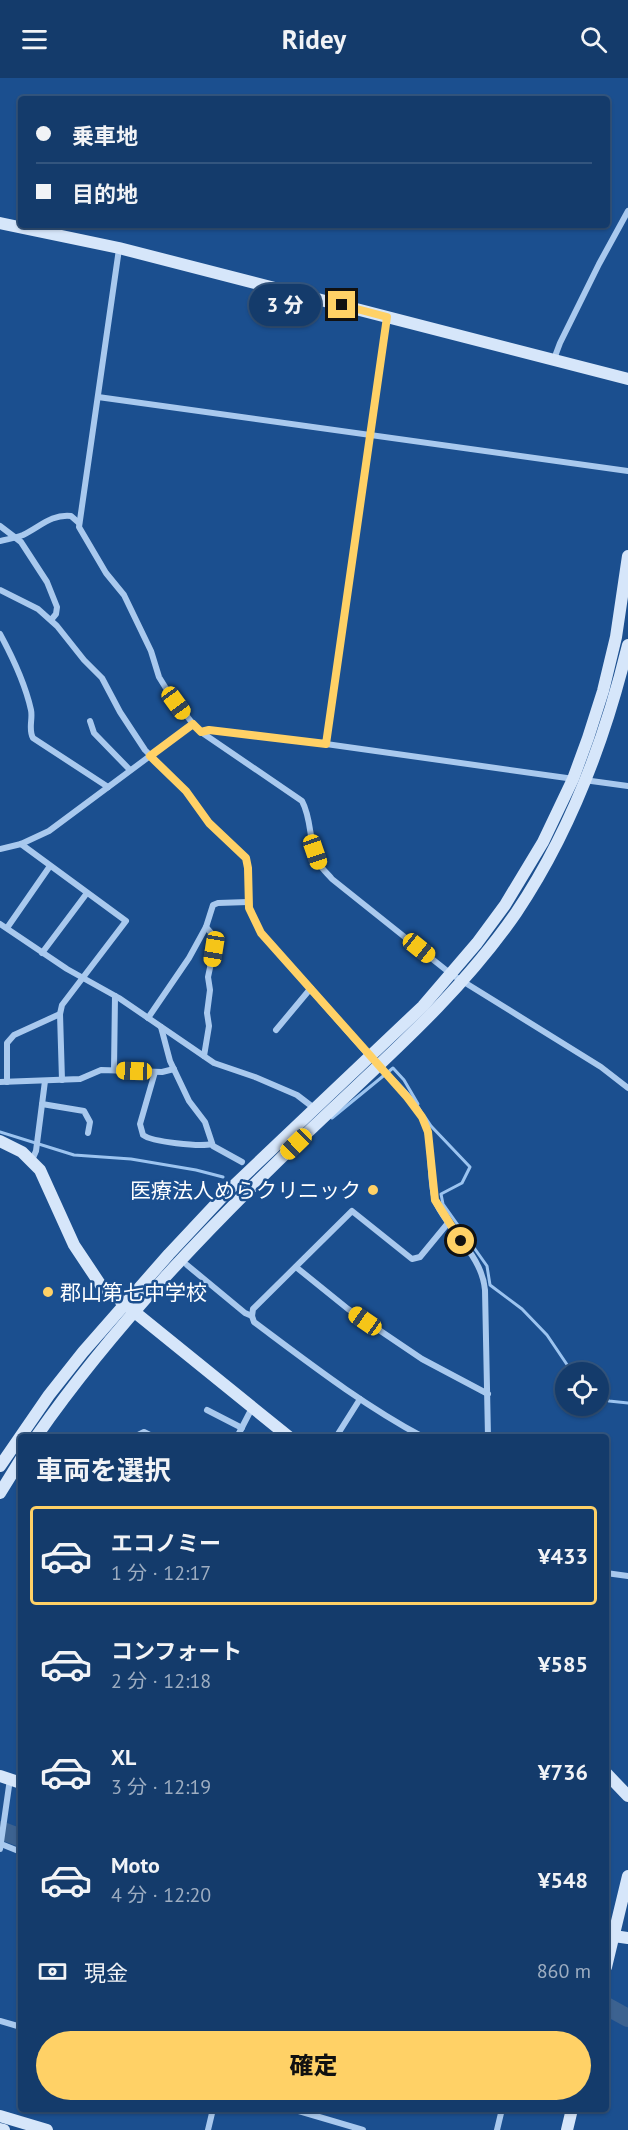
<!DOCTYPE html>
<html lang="ja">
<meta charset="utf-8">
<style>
:root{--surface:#143b6b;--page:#1d4271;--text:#f1f3f6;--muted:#9dadc1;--line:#33557e;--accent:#ffd166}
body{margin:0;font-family:"PT Sans","Noto Sans JP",sans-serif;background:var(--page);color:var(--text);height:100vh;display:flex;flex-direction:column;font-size:22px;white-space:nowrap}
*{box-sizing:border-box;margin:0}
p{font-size:20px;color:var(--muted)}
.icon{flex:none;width:33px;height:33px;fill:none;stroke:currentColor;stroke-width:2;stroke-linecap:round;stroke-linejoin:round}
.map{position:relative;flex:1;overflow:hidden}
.drawer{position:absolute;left:18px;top:1356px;width:591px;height:678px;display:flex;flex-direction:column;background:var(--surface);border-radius:6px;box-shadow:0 2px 4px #0004,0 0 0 2px var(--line)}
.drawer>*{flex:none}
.guide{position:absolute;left:18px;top:18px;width:592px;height:132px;border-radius:6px;box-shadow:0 2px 4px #0004,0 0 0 2px var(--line);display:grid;align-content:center;height:132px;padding:0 18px;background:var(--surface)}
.tools{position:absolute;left:555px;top:1284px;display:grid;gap:12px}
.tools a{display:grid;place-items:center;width:54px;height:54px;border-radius:50%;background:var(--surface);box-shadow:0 2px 4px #0004,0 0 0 2px var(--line);font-size:30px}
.end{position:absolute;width:27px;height:27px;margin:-14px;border:8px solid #ffd166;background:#111;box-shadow:0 0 0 3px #111}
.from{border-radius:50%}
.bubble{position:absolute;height:42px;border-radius:21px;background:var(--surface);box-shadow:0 2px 4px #0004,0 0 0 2px var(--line);font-size:20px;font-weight:800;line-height:42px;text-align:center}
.car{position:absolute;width:18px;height:36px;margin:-18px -9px;border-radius:8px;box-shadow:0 0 4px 2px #0007;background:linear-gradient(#f5c518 24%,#345 0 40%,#f5c518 0 76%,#345 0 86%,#f5c518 0)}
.guide b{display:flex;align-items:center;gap:21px;height:57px;font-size:22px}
.guide b+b{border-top:2px solid var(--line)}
.guide i{width:15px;height:15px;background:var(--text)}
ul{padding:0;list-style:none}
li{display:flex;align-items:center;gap:18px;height:99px;margin:0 12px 9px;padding:0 6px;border:3px solid transparent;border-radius:6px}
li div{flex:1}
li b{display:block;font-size:22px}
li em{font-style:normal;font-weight:800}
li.on{border-color:var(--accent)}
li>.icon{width:54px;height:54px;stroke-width:1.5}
h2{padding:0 18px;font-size:27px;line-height:72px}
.pay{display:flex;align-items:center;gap:15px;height:66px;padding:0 18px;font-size:22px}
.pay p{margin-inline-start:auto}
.action{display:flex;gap:12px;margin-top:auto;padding:12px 18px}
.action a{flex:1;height:69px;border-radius:36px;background:var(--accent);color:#111;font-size:24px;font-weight:800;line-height:69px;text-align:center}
header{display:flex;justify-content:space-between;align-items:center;height:78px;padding:0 18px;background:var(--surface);font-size:27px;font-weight:800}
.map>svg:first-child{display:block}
</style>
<header><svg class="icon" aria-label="menu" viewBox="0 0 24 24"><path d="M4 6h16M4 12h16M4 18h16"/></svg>Ridey<svg class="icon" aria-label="search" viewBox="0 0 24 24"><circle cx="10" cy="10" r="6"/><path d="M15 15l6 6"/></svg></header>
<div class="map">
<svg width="628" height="2052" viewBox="0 0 628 2052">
<rect width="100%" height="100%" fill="#1b4f8f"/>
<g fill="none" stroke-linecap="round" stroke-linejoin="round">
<g stroke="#9cc4f0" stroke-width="3">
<polyline points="425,1039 431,1048 470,1089 462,1105 441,1116 443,1126 487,1188 490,1207 522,1231 547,1257 572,1294"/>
<polyline points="332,1040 393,990 404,1002 418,1026"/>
<polyline points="0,1054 74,1077 131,1081 196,1092 223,1099"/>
<polyline points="598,1315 609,1323 628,1325"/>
</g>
<g stroke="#3c6290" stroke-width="18">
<polyline points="0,1752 21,1760"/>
<polyline points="606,1928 628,1940"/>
</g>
<g stroke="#a9c9ee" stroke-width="6">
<polyline points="119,171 79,449 106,495 124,517 151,573 159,599 167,612 193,646"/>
<polyline points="554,281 560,265 599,186 628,133"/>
<polyline points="98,319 628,393"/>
<polyline points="0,448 21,464 47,504 57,529 56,536 51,542"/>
<path d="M 0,463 C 8,461 16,460 23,457 C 40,449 51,436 71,438 L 79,445"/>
<polyline points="0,512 38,531 57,548 84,582 102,600 120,634 145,672 186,713 209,745 246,780 248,791 249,830 261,855 371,980"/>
<path d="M 0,556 C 13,580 25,605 31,632 C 33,641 28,651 33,660 L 108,709"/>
<polyline points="90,643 94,655 130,692"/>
<path d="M 201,654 L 302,723 C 313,743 308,768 320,787 C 323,792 328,796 332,801 L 451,896 L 601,989 L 628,1010"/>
<polyline points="326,666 387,239"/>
<polyline points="584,702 628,708"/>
<polyline points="21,766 126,843 62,927 60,936 62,1002"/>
<polyline points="0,771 21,766 49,753 193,646 201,654 209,652 326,666 574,701"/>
<polyline points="0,846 67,891 119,920 214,985 255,999 297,1017 314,1030"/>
<polyline points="7,850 50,788"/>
<polyline points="42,875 87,815"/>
<polyline points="148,940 189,880 206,849 213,827 218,825 248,824"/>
<polyline points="161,949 170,983 189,1023 205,1044 213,1068 242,1084"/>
<polyline points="276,952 311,910"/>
<polyline points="204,978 209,948 207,935 210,912 208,899 214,871 212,856 206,849"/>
<path d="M 378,987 C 395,1005 422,1027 427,1052 C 432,1072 429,1109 436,1125 C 450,1155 482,1177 485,1212 L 488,1359"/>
<polyline points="114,992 115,918"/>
<path d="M 155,994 L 140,1046 L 143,1057 C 152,1064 200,1069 212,1066"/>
<polyline points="0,1004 80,1001 101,992 162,994 174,991"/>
<polyline points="7,1004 7,965 14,957 60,936"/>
<polyline points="42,1026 84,1033 90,1044 88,1055"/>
<polyline points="32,1082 36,1073 45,1003"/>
<polyline points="187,1187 245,1235 252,1238"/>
<polyline points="296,1189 348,1231 422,1281 488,1316"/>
<polyline points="207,1332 242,1350"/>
<polyline points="134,1359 144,1354 154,1359"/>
<polyline points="237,1359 252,1330"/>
<polyline points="336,1359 360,1321"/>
<path d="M 423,1359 C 363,1327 309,1285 254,1244 L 252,1238 L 253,1231 L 352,1133 L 412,1181 L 420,1179 L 448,1145"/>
<polyline points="606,1495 628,1498"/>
<polyline points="1,1766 21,1774"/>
<polyline points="0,1771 10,1701"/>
<polyline points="0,1943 21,1949"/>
<polyline points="292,2031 363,2052"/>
<polyline points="208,2052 213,2031"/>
<polyline points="497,2052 502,2031"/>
</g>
<g stroke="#d6e6fa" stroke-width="12">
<polyline points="0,145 119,170 628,301"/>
<polyline points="0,1063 22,1074 40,1092 74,1167 100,1206 289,1359"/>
<path d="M 36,1359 C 114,1247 210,1148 308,1054 C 381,984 458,919 516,835 C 571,753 605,662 628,567"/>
<polyline points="0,1388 49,1317 83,1274 169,1176 228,1113 423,928 477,865 505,827 543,764 573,701 588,660 603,613 616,559 628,478"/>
<polyline points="0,1415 21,1381"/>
<polyline points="606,1695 628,1718"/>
<polyline points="0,1698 21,1705"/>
<polyline points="607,1857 628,1860"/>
<polyline points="606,1889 628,1798"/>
<polyline points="0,2038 47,2052"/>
<polyline points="0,2051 4,2052"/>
<polyline points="567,2052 572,2031"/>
</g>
</g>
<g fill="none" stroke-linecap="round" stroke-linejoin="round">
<polyline stroke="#ffd166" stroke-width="8" points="342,227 387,239 326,666 209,652 201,654 193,646 150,678 186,713 209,745 246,780 248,790 249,830 261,855 407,1019 422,1039 428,1054 435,1122 461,1163"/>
</g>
<g fill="#ffd166" stroke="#1b4f8f" stroke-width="2">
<circle cx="373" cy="1112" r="6"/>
<circle cx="48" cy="1214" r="6"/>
</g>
<g text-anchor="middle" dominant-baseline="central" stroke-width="5" stroke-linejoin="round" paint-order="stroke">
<g font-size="21" fill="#fff" stroke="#1b4f8f" text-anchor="end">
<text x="361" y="1112">医療法人めらクリニック</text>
<text x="60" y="1214" text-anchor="start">郡山第七中学校</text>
</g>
</g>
</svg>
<div class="tools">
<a><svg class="icon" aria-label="locate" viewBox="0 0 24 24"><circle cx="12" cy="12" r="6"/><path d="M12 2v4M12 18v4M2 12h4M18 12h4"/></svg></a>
</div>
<i class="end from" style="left:461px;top:1163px"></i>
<i class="end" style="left:342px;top:227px"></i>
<div class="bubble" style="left:249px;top:206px;width:72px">3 分</div>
<i class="car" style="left:176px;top:625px;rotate:144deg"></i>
<i class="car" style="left:315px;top:774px;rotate:161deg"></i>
<i class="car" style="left:419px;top:870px;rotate:129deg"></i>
<i class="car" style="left:214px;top:871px;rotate:189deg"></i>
<i class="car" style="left:134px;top:993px;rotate:272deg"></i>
<i class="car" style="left:296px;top:1066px;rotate:226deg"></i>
<i class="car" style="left:365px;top:1243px;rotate:305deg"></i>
<div class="guide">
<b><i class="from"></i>乗車地</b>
<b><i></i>目的地</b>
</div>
<section class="drawer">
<h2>車両を選択</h2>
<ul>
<li class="on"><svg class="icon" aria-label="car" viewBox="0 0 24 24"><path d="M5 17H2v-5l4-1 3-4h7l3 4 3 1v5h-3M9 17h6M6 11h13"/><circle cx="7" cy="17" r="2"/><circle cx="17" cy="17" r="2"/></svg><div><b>エコノミー</b><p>1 分 · 12:17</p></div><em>¥433</em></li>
<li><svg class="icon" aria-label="car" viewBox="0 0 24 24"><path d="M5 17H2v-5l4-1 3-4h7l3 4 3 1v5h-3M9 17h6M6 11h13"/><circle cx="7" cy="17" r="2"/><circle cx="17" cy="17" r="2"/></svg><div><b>コンフォート</b><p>2 分 · 12:18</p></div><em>¥585</em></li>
<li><svg class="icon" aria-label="car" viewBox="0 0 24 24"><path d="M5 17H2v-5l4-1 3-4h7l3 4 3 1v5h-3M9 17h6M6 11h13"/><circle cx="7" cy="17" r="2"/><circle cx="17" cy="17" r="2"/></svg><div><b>XL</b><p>3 分 · 12:19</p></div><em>¥736</em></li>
<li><svg class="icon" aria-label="car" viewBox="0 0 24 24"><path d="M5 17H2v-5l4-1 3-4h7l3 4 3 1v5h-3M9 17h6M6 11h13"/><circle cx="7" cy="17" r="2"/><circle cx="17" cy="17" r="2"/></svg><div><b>Moto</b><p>4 分 · 12:20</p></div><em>¥548</em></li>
</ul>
<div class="pay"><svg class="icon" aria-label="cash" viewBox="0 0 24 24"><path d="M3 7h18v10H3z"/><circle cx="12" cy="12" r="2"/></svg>現金<p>860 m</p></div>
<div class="action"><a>確定</a></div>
</section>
</div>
